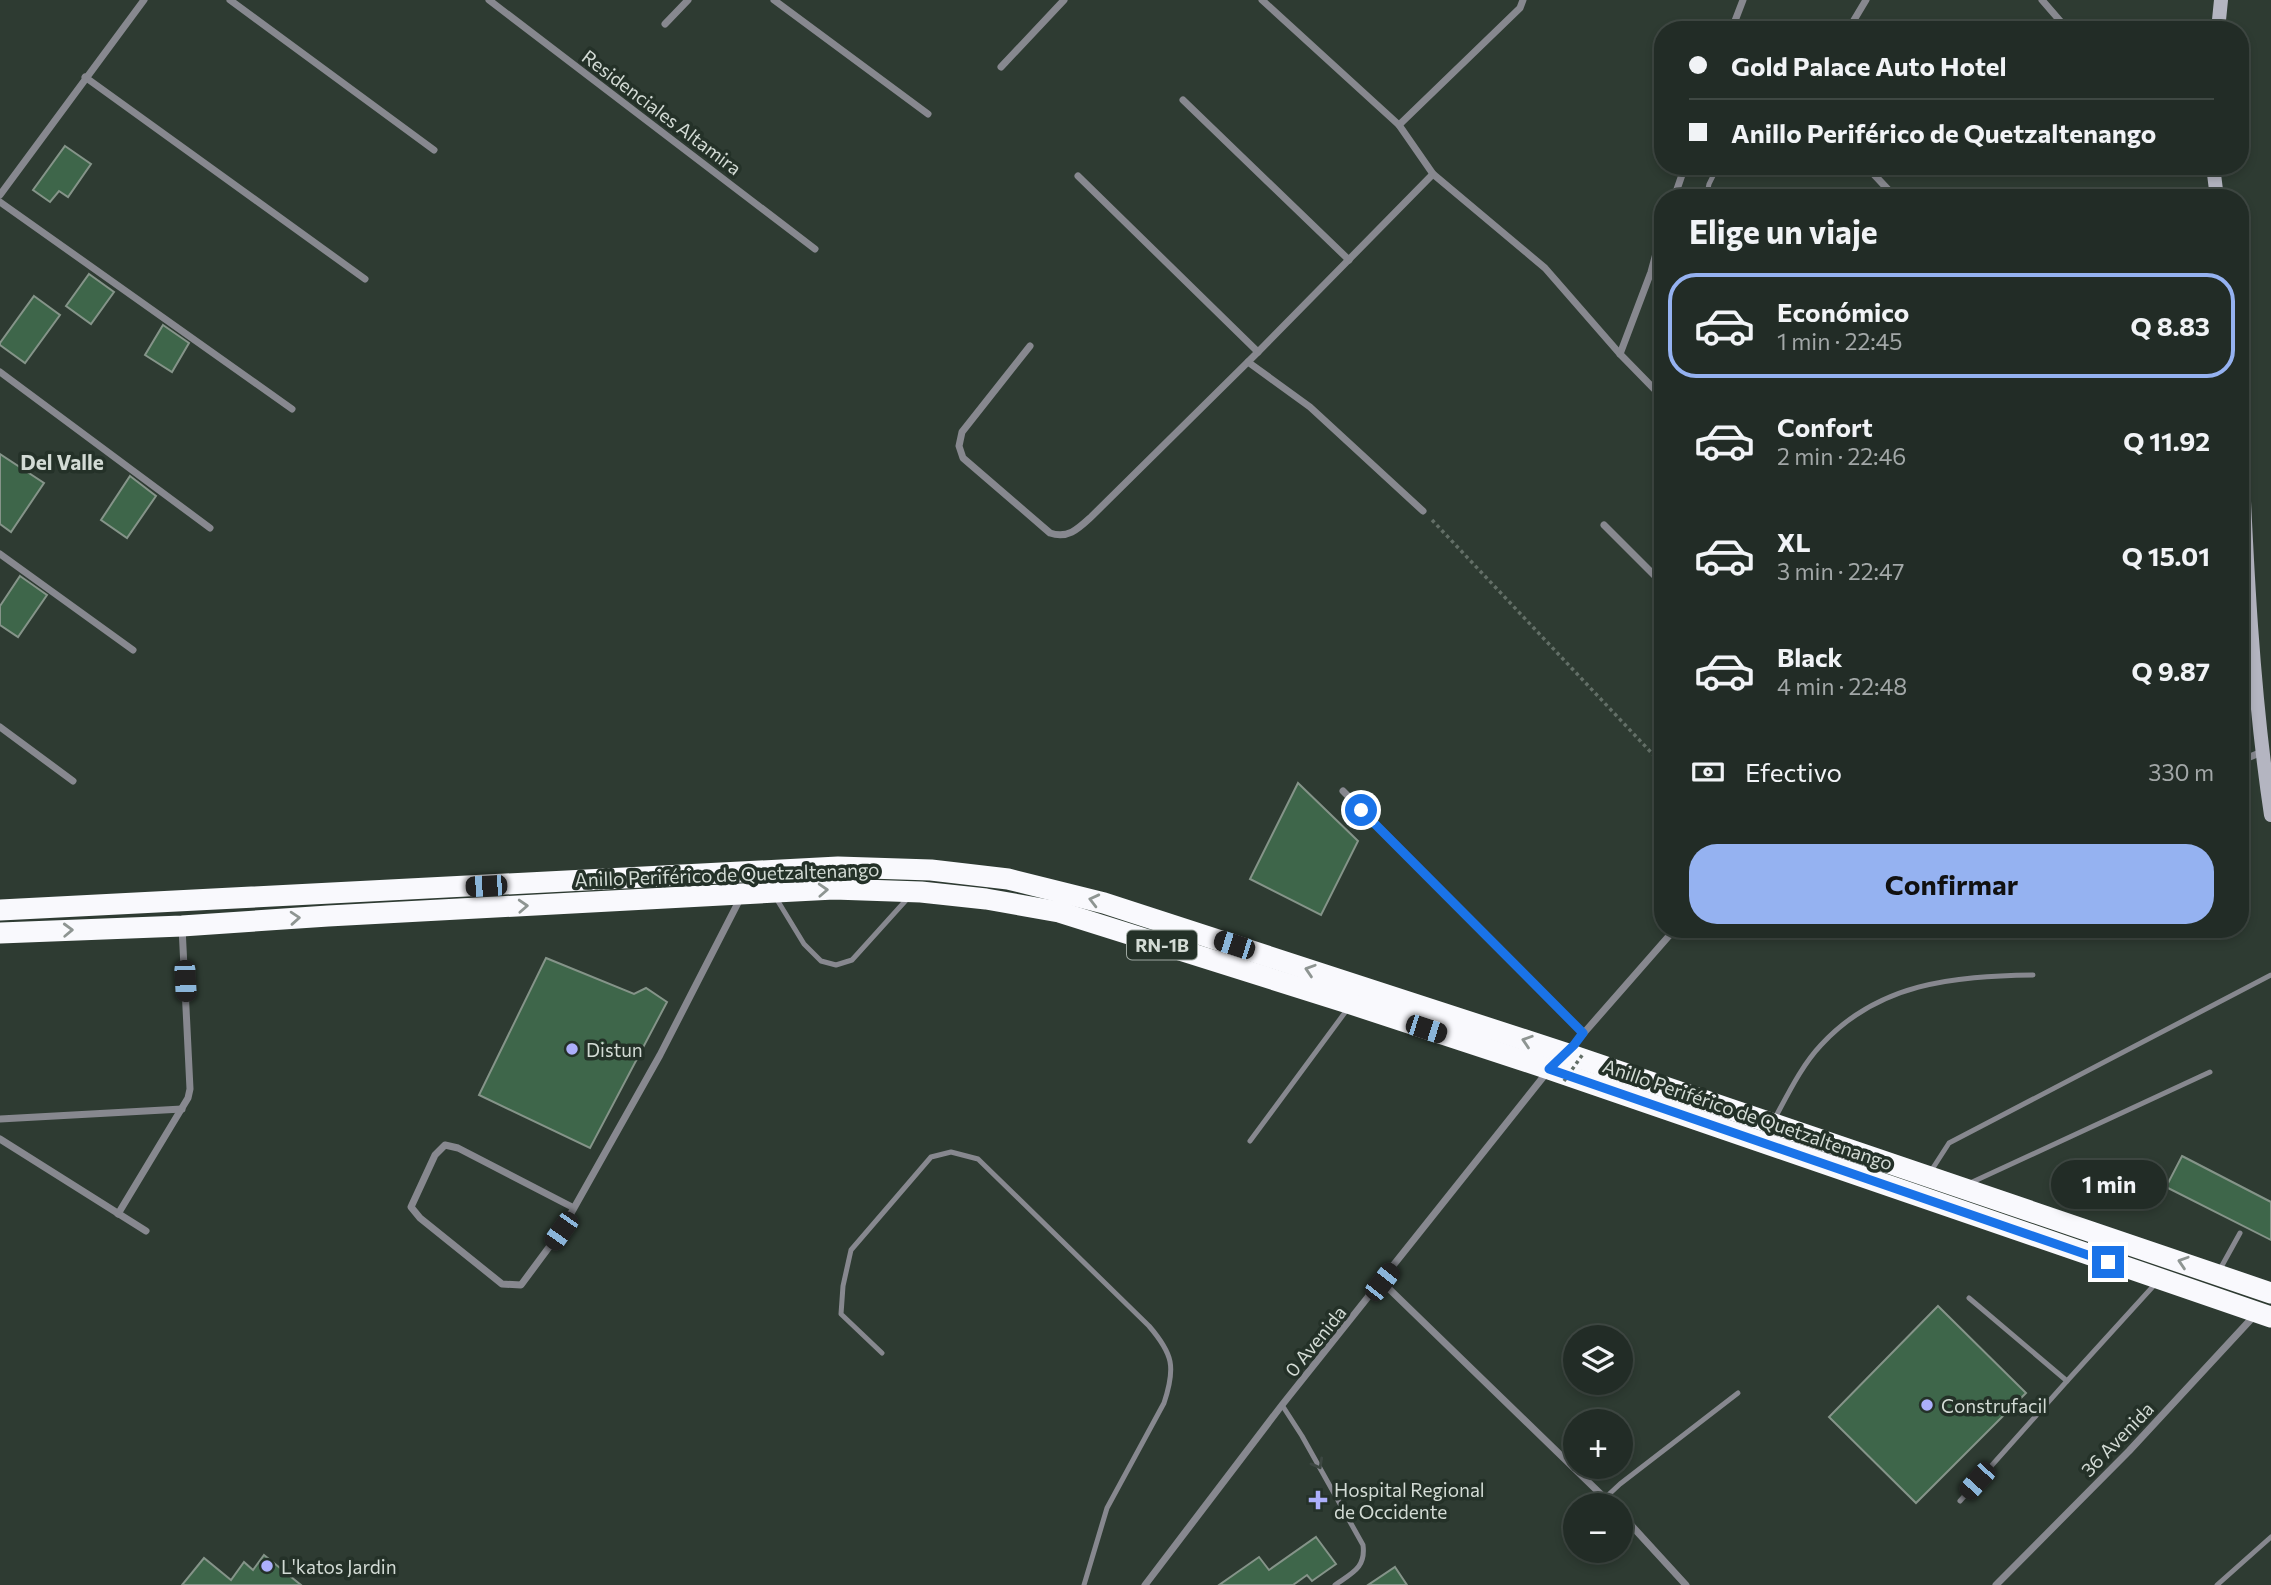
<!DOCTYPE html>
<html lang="es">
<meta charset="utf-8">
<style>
:root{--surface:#222c26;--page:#2a342e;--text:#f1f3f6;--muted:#a2a7a7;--line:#3f4843;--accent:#95b2f1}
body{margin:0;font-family:Commissioner,sans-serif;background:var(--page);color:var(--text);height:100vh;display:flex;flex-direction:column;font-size:26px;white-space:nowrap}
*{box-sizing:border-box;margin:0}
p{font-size:23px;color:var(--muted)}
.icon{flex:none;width:38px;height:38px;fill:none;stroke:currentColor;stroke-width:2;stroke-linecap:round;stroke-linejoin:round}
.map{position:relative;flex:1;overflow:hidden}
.panel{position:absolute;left:1654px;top:189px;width:595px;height:749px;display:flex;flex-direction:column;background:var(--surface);border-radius:28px;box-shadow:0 4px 10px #0003,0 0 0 2px var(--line)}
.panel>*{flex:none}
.hud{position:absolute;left:1654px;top:21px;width:595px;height:154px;border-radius:28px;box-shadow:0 4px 10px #0003,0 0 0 2px var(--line);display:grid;align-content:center;height:154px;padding:0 35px;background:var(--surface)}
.buttons{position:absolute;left:1563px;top:1325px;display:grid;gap:14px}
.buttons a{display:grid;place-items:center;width:70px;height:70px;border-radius:50%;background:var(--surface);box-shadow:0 4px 10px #0003,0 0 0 2px var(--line);font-size:35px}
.end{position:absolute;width:32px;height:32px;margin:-16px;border:9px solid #1a73e8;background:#fff;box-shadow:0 0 0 4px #fff}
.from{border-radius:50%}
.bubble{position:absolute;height:49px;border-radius:24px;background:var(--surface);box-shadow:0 4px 10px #0003,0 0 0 2px var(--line);font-size:23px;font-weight:700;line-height:49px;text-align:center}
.car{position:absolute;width:21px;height:42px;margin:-21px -10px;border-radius:9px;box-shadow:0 0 5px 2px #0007;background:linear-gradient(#222 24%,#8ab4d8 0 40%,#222 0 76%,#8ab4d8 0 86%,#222 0)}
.hud b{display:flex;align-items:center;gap:24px;height:66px;font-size:26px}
.hud b+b{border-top:2px solid var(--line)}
.hud i{width:18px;height:18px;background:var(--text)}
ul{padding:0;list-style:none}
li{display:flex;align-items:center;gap:21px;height:105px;margin:0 14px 10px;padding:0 21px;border:4px solid transparent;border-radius:28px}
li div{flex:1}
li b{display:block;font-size:26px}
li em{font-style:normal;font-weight:700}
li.on{border-color:var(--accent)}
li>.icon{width:63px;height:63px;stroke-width:1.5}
h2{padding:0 35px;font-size:32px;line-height:84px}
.pay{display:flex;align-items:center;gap:18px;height:77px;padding:0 35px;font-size:26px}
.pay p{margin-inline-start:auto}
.action{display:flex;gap:14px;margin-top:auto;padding:14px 35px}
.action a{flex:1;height:80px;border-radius:28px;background:var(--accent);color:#111;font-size:28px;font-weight:700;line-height:80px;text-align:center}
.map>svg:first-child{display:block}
</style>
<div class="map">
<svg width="2271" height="1585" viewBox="0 0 2271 1585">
<rect width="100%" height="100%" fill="#2e3b32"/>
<g fill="#3e664a" stroke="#859489" stroke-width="2">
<polygon points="65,146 91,164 68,197 59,191 50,202 33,190"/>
<polygon points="89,274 114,292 91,324 66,306"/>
<polygon points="34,296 60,315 25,363 0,345 0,343"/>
<polygon points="163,325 189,343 172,372 145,355"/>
<polygon points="0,454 44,483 11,532 0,524"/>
<polygon points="130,476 156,496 127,538 101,520"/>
<polygon points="20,576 47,595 18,637 0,625 0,606"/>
<polygon points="1298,783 1358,841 1321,915 1250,879"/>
<polygon points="546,958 634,994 646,988 667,1002 590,1148 479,1095"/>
<polygon points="2182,1156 2271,1202 2271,1240 2166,1187"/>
<polygon points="1938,1306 2026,1393 1916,1503 1829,1417"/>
<polygon points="1316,1537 1336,1564 1312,1581 1307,1575 1293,1585 1219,1585 1259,1557 1269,1570"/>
<polygon points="264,1555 301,1585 182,1585 204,1558 231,1580 244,1562 253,1570"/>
<polygon points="1395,1567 1407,1585 1368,1585"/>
</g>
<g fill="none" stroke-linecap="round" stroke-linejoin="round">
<polyline stroke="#636f67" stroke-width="3.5" stroke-dasharray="3.5 3.5" stroke-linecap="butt" points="1432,520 1662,764"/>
<g stroke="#87888f" stroke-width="5">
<polyline points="1706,198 1709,184 1718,166"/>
<polyline points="776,898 804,944 821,961 836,965 852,960 908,898"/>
<path d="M 1775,1118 C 1788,1094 1802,1065 1821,1045 C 1878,983 1953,976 2033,975"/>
<polyline points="1250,1141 1349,1007"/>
<polyline points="1931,1171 1949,1143 2271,975"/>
<polyline points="1968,1184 2210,1072"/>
<polyline points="2219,1271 2240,1233"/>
<polyline points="1969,1298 2067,1381 2157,1282"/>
<path d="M 882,1353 L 841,1314 L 843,1286 L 851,1250 L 931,1157 L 951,1152 L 978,1159 L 1149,1326 C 1173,1354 1176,1367 1164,1403 L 1107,1508 L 1084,1585"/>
<path d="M 1282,1405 L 1302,1436 L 1363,1545 C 1366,1568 1352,1573 1335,1585"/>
<polyline points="1605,1498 1620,1484 1738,1393"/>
<polyline points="1960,1501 2067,1381"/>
<polyline points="2217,1585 2271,1537"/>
</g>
<g stroke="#87888f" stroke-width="7">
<polyline points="230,0 434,150"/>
<polyline points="489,0 815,249"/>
<polyline points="774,0 928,114"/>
<polyline points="1262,0 1399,125 1433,174 1545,268 1620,354 1662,397"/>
<polyline points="2042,0 2068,30"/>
<polyline points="665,24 688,0"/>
<polyline points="1736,30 1733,26 1743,0"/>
<polyline points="1848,30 1866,0"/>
<polyline points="1001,67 1064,0"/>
<polyline points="85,77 365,279"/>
<polyline points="1183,100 1349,260"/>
<polyline points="1399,125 1520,8 1523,0"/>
<polyline points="1866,166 1896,198"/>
<polyline points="1078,176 1258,352"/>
<polyline points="0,195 144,0"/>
<polyline points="1674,198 1685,166"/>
<polyline points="0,202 292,409"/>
<path d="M 1030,346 L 962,432 L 959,446 L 963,458 L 1050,533 C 1068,539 1078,529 1091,517 L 1258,352 L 1433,174"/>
<polyline points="1620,354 1651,272 1662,231"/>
<polyline points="1248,362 1310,407 1423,511"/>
<polyline points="0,372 210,528"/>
<polyline points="1604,525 1662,583"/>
<polyline points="0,554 133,650"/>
<polyline points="0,727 73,781"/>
<polyline points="2240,761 2262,752"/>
<polyline points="1343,791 1583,1033"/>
<polyline points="1569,1050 1675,929"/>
<polyline points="0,1119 182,1109"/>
<polyline points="0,1139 146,1231"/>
<polyline points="574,1208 458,1148 445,1145 435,1155 411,1207 420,1218 502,1284 521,1285 561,1231 574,1208 660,1055 741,897"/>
<polyline points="118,1214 188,1098 190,1089 182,927"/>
<polyline points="1382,1282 1612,1505"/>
<polyline points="1620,1513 1686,1585"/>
<polyline points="1145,1585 1282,1405 1548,1071"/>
<polyline points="1996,1585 2129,1451 2254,1316"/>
</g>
<g stroke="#b4b5c1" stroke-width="14">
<polyline points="2218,30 2221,0"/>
<polyline points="2213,166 2217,198"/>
<path d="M 2240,413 C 2246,548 2251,682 2271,815"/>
</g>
<g stroke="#f9f9fd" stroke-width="21">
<polyline points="0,910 838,867 931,870 1008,879 1104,903 1565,1053 2271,1293"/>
<polyline points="0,933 182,926 328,916 834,889 921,892 986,899 1059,912 1351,1004 1549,1069 2271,1317"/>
</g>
<polyline stroke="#636f67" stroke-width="3.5" stroke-dasharray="3.5 3.5" stroke-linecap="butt" points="1564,1081 1583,1054"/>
</g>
<defs><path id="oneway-chevron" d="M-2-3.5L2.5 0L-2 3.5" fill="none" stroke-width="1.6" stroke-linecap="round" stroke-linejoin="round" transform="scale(1.75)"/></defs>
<g stroke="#8e9592">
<use href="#oneway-chevron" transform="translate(823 890) rotate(-3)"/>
<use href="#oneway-chevron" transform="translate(1094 900) rotate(-166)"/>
<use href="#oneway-chevron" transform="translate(523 906) rotate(-3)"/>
<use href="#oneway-chevron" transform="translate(295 918) rotate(-4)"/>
<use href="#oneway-chevron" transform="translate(68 930) rotate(-2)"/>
<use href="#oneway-chevron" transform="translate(1310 970) rotate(-162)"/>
<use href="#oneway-chevron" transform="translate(1527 1041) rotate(-162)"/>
<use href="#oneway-chevron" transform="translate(2183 1262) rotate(-162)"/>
</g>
<use stroke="#3d4742" href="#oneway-chevron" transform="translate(1318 1464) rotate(61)"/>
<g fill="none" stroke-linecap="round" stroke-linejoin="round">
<polyline stroke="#1a73e8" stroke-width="9" points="1361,810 1583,1033 1574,1045 1549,1069 2108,1262"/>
</g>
<g fill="#acaffb" stroke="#243128" stroke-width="2.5">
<circle cx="572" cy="1049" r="7"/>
<circle cx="1927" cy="1405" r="7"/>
<path d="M1314.5 1489.5h7v7h7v7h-7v7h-7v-7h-7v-7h7z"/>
<circle cx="267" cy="1566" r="7"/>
</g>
<g text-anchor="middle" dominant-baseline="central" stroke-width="7" stroke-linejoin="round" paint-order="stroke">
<rect fill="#243128" stroke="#9ea8a1" stroke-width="2" x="1127" y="930.5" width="70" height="29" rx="5"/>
<g font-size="18" font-weight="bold" fill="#d3dbd5">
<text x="1162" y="945">RN-1B</text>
</g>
<g font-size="19" fill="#d3dbd5" stroke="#243128">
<text transform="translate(662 112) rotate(37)">Residenciales Altamira</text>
<text transform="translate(727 874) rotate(-2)">Anillo Periférico de Quetzaltenango</text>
<text transform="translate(1748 1114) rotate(19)">Anillo Periférico de Quetzaltenango</text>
<text transform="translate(1315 1341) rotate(-51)">0 Avenida</text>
<text transform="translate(2117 1439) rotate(-46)">36 Avenida</text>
</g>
<g font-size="19" fill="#d3dbd5" stroke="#243128" text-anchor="start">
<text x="586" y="1049">Distun</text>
<text x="1941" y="1405">Construfacil</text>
<text x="1334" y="1489">Hospital Regional<tspan x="1334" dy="22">de Occidente</tspan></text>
<text x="281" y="1566">L'katos Jardin</text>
</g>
<g font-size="21" font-weight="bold" fill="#d3dbd5" stroke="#243128">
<text x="62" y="461">Del Valle</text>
</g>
</g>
</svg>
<div class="buttons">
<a><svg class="icon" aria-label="layers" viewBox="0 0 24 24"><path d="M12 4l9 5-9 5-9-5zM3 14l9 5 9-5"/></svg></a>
<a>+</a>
<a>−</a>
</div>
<i class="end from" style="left:1361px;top:810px"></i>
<i class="end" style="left:2108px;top:1262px"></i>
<div class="bubble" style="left:2051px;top:1160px;width:116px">1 min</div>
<i class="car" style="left:486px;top:886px;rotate:267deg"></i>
<i class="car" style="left:1234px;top:945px;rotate:288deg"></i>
<i class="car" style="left:185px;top:981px;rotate:177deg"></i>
<i class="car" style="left:1426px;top:1029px;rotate:108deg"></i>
<i class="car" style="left:561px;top:1231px;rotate:215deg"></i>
<i class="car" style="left:1382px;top:1282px;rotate:38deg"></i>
<i class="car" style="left:1977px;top:1481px;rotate:222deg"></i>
<div class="hud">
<b><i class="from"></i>Gold Palace Auto Hotel</b>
<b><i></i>Anillo Periférico de Quetzaltenango</b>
</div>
<section class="panel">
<h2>Elige un viaje</h2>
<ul>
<li class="on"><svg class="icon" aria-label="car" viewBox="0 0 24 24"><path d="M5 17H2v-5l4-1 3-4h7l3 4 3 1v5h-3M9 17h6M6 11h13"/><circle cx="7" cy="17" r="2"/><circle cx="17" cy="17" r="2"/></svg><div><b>Económico</b><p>1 min · 22:45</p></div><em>Q 8.83</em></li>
<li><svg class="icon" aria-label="car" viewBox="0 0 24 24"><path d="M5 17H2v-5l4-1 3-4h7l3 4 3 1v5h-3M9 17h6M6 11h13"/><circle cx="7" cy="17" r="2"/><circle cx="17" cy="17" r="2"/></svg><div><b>Confort</b><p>2 min · 22:46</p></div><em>Q 11.92</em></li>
<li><svg class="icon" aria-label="car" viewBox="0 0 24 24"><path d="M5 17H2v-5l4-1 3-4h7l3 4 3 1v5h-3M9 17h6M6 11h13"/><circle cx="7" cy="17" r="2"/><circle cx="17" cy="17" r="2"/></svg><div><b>XL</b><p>3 min · 22:47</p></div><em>Q 15.01</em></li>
<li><svg class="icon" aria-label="car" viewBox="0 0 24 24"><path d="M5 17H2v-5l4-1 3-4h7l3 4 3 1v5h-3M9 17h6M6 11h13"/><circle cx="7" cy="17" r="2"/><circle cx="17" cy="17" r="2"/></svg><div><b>Black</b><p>4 min · 22:48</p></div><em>Q 9.87</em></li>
</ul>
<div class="pay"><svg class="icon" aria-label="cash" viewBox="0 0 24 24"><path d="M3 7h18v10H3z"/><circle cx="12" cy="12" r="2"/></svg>Efectivo<p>330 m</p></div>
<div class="action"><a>Confirmar</a></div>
</section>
</div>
